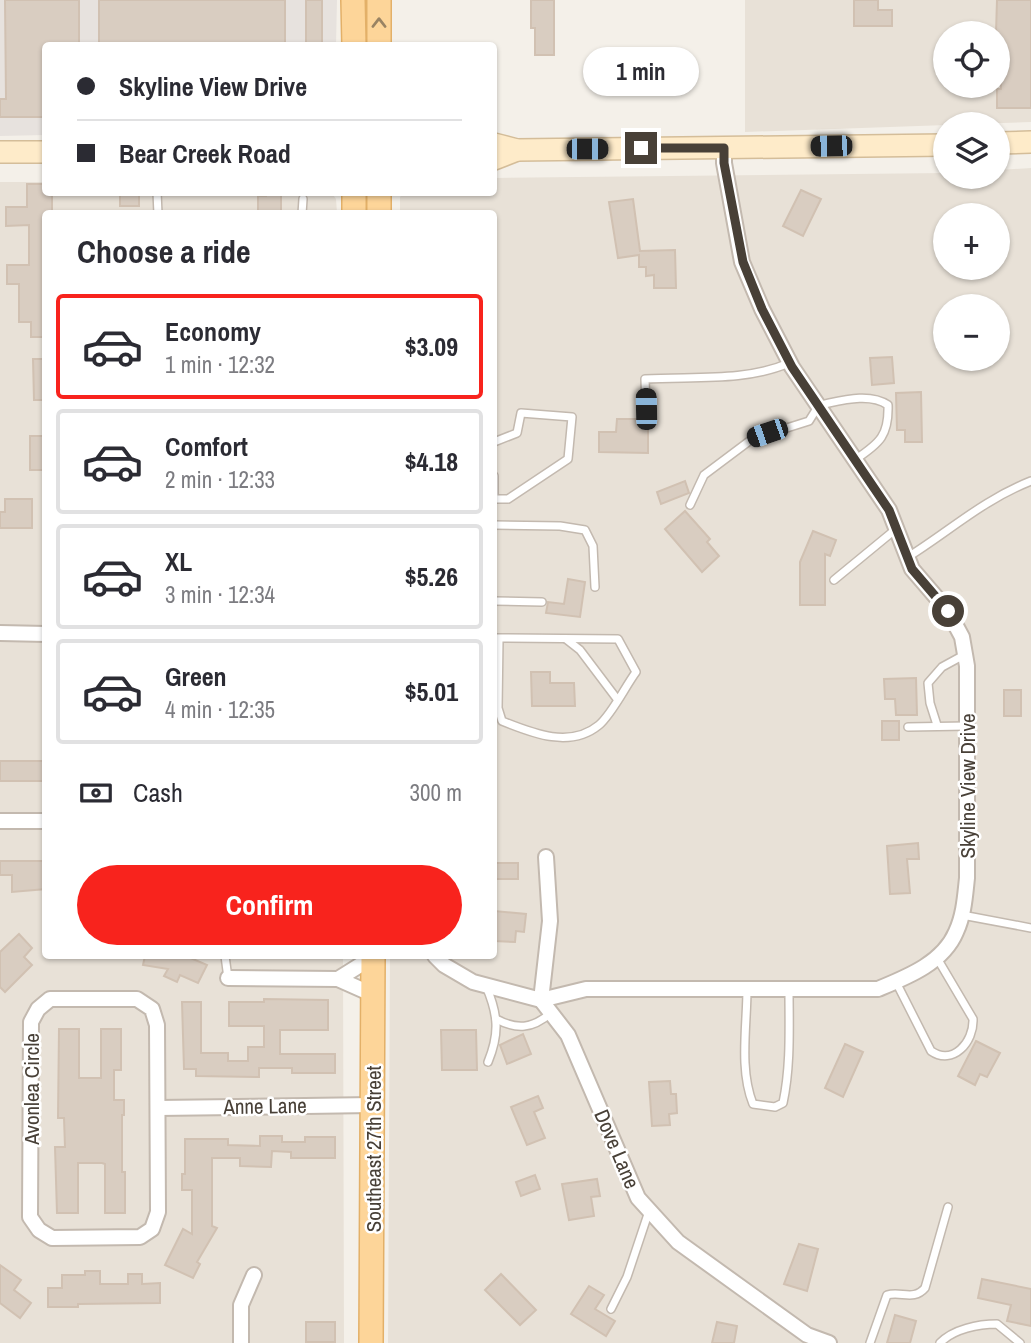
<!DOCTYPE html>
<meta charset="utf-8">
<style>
:root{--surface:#fff;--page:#f2f2f3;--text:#2b2b33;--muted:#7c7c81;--line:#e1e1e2;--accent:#f8231d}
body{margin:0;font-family:"Archivo Narrow",sans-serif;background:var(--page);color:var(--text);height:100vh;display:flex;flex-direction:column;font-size:26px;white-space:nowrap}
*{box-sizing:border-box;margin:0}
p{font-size:23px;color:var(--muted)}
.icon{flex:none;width:38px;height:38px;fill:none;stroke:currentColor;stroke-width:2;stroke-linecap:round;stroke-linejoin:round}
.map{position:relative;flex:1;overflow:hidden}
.drawer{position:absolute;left:42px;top:210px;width:455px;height:749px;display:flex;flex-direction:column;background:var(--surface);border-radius:7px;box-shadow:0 2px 5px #0004}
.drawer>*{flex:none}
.banner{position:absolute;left:42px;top:42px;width:455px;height:154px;border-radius:7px;box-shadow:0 2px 5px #0004;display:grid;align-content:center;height:154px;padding:0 35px;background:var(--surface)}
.controls{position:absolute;left:933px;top:21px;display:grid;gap:14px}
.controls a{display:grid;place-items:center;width:77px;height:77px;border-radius:50%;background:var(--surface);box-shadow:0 2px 5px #0004;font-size:35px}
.end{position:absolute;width:32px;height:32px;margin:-16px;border:9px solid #484037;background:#fff;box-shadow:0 0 0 4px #fff}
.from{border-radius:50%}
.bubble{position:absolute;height:49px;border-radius:24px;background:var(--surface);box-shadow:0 2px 5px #0004;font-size:23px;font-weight:700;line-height:49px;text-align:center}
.car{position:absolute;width:21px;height:42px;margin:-21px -10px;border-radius:9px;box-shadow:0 0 5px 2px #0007;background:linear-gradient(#222 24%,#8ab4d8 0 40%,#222 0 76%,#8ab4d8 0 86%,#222 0)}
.banner b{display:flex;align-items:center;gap:24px;height:66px;font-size:26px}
.banner b+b{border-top:2px solid var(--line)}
.banner i{width:18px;height:18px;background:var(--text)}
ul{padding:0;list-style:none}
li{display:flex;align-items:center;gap:21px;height:105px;margin:0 14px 10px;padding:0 21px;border:4px solid var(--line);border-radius:7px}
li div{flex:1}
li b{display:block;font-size:26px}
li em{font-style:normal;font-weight:700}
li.active{border-color:var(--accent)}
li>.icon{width:63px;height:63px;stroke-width:1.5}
h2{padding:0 35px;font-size:32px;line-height:84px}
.pay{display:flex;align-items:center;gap:18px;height:77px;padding:0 35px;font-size:26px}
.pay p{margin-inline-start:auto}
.primary-button{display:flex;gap:14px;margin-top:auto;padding:14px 35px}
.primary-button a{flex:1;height:80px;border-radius:42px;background:var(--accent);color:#fff;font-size:28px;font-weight:700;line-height:80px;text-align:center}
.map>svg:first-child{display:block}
</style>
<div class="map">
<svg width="1031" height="1343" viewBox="0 0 1031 1343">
<rect width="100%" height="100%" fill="#f4f0e9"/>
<g fill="#e8e1d7" fill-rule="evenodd">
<path d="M 745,0 L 1031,0 L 1031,122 L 745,132 ZM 945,33 L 998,33 L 998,86 L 945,86 Z"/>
<path d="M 1031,168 L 1031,1343 L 388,1343 L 390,956 L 494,956 L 494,214 L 400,213 L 400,197 L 404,192 L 494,192 L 494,178 L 945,173 L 945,177 L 998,177 L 998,170 ZM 945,215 L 998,215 L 998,268 L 945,268 ZM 945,306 L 998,306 L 998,359 L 945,359 Z"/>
<polygon points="0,182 45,182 46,192 331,192 336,199 337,213 46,214 46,956 343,956 344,1343 0,1343"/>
</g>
<polygon fill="#e7e2de" points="0,0 337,0 336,45 46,46 45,135 0,136"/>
<g fill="#d9cdc1" stroke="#d1c1b2" stroke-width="2">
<polygon points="5,0 79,0 79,46 46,46 46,117 0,117 0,99 6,99"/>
<rect x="99" y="0" width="186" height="46"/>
<rect x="306" y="0" width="16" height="46"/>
<polygon points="531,0 554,0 554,55 535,55 535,28 531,28"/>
<polygon points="854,0 878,0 878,10 892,10 892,26 854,26"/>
<polygon points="997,0 1031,0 1031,108 997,108 997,89 1001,89 1001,57 998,57 998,33 996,33"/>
<polygon points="27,184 46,184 46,192 52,192 52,214 46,214 46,337 31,337 31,322 19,322 19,284 7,284 7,265 29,265 29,225 6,226 6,207 27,207"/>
<polygon points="801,190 821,199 803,236 783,226"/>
<rect x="120" y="192" width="19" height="14"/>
<polygon points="266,192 281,192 281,214 258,214 258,196 266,196"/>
<polygon points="633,199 640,251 675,250 676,288 654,288 654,275 646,276 646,267 639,267 639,255 618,258 609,202"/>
<polygon points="892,357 894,383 872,385 870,358"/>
<polygon points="33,359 46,359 46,400 34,400"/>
<polygon points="921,392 922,442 905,442 905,430 897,430 896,393"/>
<polygon points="617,419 648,419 648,453 599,452 599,432 616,432"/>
<rect x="30" y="436" width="16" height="34"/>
<polygon points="685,481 689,493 661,504 657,492"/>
<polygon points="5,499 32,499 32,528 0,528 0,512 5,512"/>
<polygon points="685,511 710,539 707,542 719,556 702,572 665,529"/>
<polygon points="813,531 836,540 830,556 825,554 825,605 800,605 800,562"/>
<polygon points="568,579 585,582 580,617 546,613 548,602 564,604"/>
<polygon points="531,672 550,672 550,683 574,683 575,706 532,706"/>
<polygon points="916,678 917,715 896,715 895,699 885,699 884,679"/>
<rect x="1004" y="690" width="17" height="26"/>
<rect x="882" y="721" width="17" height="19"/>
<rect x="0" y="761" width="46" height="20"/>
<polygon points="918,843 919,859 907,859 910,893 890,894 887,846"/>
<polygon points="0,861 46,861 46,889 12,892 12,875 0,875"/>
<rect x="494" y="863" width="24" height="16"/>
<polygon points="494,911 526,914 524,932 516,931 515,942 494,941"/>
<polygon points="19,934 32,948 24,957 32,965 5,992 0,987 0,952"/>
<polygon points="145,956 186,956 207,965 198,983 180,975 177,982 164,976 168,969 143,965"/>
<polygon points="264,999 328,1000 328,1030 280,1030 280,1054 335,1054 335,1073 292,1073 292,1068 259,1068 259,1077 196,1076 196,1069 184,1069 182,1002 201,1002 201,1053 228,1053 228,1061 248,1061 248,1047 264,1047 264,1026 229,1026 229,1002 264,1002"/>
<polygon points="59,1029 79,1029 79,1078 101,1078 101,1029 121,1029 121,1070 114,1070 114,1100 124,1100 124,1115 122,1115 122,1172 125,1172 125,1213 105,1213 105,1164 102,1163 78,1163 78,1213 57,1213 55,1147 65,1147 64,1118 58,1118"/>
<polygon points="441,1030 476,1030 477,1070 442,1070"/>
<polygon points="523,1034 531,1054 507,1064 500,1045"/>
<polygon points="976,1041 1000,1053 987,1077 980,1074 975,1085 958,1076"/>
<polygon points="845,1044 863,1052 843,1097 825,1088"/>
<polygon points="670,1081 671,1094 676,1094 677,1113 669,1114 670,1125 652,1126 649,1082"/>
<polygon points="538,1096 543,1108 534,1112 545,1138 527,1145 511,1107"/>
<polygon points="260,1136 282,1136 282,1142 305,1142 305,1137 335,1137 335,1158 291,1158 291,1152 272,1151 271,1167 240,1166 240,1158 212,1158 212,1226 217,1228 197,1262 200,1264 193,1278 165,1265 183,1229 192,1234 192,1190 182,1190 182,1174 185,1174 185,1139 228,1139 228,1145 260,1146"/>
<polygon points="535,1175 540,1189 521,1196 516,1182"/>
<polygon points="597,1179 600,1196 591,1197 594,1216 569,1220 562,1184"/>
<polygon points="799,1244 818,1249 807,1291 784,1284"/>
<polygon points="0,1265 21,1280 14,1290 31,1303 20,1318 0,1303"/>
<polygon points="85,1271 100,1271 100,1284 128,1284 128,1274 142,1274 142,1284 160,1283 160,1303 78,1304 78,1307 48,1307 48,1288 62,1288 62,1275 85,1275"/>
<polygon points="501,1274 536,1310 520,1325 485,1290"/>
<polygon points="982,1279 1031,1289 1031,1326 1007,1321 1011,1305 978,1298"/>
<polygon points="589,1286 604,1295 595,1309 615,1321 606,1336 571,1314"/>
<polygon points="895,1315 916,1321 910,1343 887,1343"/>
<rect x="306" y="1322" width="29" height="20"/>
<polygon points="717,1322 737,1326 734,1343 712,1343"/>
</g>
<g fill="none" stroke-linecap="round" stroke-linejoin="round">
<g stroke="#c3b9af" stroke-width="10">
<g id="lane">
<polyline points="157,192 158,214"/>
<polyline points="302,214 303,199"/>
<path d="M 646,409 L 645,379 C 693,376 745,382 789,363"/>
<polyline points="494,442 517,433 521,413 572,417 568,459 508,499 494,499"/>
<polyline points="494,476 494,499"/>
<path d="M 690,505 L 704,475 L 752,439 L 809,421 L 819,405 C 840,401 869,392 888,405 C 889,435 880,443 856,459"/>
<polyline points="494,525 560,526 585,530 593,546 595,587"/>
<path d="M 908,557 C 951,530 983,500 1031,481"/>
<polyline points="834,580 896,529"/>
<polyline points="494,601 542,602"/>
<path d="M 494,638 L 499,638 L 618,639 L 636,672 C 625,687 612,714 599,725 C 570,749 532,733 502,721 L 498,708 L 499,638"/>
<polyline points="566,639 580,650 617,699"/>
<polyline points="937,725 930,703 928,683 942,667 964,655"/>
<polyline points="908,727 967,726"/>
<polyline points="962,915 1031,928"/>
<polyline points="225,956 228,978"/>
<path d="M 896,982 L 931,1051 C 953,1066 974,1042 973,1019 L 937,958"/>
<path d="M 486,986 C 498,1014 500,1033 488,1062"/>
<path d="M 747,989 C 747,1026 739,1069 753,1104 L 775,1107 L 783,1103 C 791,1065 789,1027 789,989"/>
<path d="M 496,1019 C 517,1030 532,1029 551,1013"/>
<polyline points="611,1309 627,1277 649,1211"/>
<path d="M 870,1343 L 887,1295 C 901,1291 914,1301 925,1288 L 948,1207"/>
<path d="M 940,1343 C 953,1329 979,1324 997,1324 L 1020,1343"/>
</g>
</g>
<g stroke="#c3b9af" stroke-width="18">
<g id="street">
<polyline points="0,633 46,634"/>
<polyline points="0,821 46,821"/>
<polyline points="546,857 550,921 541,1000 568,1035 638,1198 678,1242 807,1335 829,1343"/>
<path d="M 435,956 L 444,965 L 473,982 L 541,1000 L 586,989 L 878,989 C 907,977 943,963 956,932 C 964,915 965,896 967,878 L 967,666 L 962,637 L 948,611 L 912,569 L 889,510 L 792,367 L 762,309 L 742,262 L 724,163 L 724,148"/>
<polyline points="228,978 338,979 374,995"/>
<polyline points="338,979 373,957"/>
<polygon points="50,999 137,999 152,1009 157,1025 158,1212 152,1229 140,1237 52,1238 39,1230 30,1217 31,1022 38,1009"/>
<polyline points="158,1108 373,1105"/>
<polyline points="241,1343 241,1305 254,1275"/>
</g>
</g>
<g stroke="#d4bd99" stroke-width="24">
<g id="secondary">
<polyline points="998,143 1031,142"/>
<polyline points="494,144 517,150 945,145"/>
<polyline points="0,152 46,152"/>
<polyline points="494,159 517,150"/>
</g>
</g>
<g stroke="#e3b068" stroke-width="26">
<g id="primary">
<polyline points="353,0 354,46"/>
<polyline points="379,0 379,46"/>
<polyline points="354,192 354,214"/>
<polyline points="379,192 379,214"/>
<polyline points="371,1343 373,956"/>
</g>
</g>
<use href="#lane" stroke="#fff" stroke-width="7"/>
<use href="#street" stroke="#fff" stroke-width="14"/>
<use href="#secondary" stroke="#feebc9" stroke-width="21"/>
<use href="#primary" stroke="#fdd599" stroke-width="23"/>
</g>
<defs><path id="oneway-chevron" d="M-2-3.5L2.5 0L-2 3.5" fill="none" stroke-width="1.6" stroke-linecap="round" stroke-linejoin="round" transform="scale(1.75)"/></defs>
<use stroke="#998363" href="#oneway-chevron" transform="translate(379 23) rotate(-90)"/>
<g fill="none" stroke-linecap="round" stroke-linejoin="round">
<polyline stroke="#484037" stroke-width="9" points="641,148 724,148 724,163 743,262 762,309 792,367 889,510 912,569 948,611"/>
</g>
<g text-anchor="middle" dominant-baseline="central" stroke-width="5" stroke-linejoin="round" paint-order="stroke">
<g font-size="21" fill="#484037" stroke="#fff">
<text transform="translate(967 786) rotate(-90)">Skyline View Drive</text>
<text transform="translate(31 1089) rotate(-90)">Avonlea Circle</text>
<text transform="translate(265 1106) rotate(-1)">Anne Lane</text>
<text transform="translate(373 1149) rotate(-90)">Southeast 27th Street</text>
<text transform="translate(617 1149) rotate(67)">Dove Lane</text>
</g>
</g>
</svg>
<div class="controls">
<a><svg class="icon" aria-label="locate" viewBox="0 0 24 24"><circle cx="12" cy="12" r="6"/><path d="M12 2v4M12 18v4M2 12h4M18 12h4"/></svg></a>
<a><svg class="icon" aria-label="layers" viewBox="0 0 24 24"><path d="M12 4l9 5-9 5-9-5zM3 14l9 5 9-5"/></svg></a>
<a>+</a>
<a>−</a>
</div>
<i class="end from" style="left:948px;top:611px"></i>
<i class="end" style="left:641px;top:148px"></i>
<div class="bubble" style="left:583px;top:47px;width:116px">1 min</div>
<i class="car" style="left:831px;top:146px;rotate:269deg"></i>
<i class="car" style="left:587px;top:149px;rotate:90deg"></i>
<i class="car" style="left:646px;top:409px;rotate:359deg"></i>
<i class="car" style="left:767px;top:433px;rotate:251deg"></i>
<div class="banner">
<b><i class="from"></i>Skyline View Drive</b>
<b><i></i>Bear Creek Road</b>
</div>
<section class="drawer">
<h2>Choose a ride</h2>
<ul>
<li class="active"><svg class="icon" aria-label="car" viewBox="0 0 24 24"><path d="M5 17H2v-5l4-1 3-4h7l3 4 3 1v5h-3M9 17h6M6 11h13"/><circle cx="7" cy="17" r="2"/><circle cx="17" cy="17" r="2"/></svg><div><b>Economy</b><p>1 min · 12:32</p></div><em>$3.09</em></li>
<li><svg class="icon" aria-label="car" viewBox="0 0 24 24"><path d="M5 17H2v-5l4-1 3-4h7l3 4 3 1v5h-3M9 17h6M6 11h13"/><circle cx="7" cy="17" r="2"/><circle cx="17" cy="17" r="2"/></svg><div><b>Comfort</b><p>2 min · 12:33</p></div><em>$4.18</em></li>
<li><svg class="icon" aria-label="car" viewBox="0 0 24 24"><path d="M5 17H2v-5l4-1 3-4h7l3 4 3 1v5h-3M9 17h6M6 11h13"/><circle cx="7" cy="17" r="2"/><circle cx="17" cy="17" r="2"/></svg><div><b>XL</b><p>3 min · 12:34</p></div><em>$5.26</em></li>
<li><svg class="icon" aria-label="car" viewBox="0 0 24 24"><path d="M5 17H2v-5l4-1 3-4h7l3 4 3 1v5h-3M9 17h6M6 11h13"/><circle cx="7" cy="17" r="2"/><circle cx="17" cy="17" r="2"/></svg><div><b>Green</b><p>4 min · 12:35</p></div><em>$5.01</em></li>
</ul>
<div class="pay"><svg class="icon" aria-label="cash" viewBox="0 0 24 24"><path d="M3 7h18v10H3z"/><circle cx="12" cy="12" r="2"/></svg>Cash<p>300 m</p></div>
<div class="primary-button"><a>Confirm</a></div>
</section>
</div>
